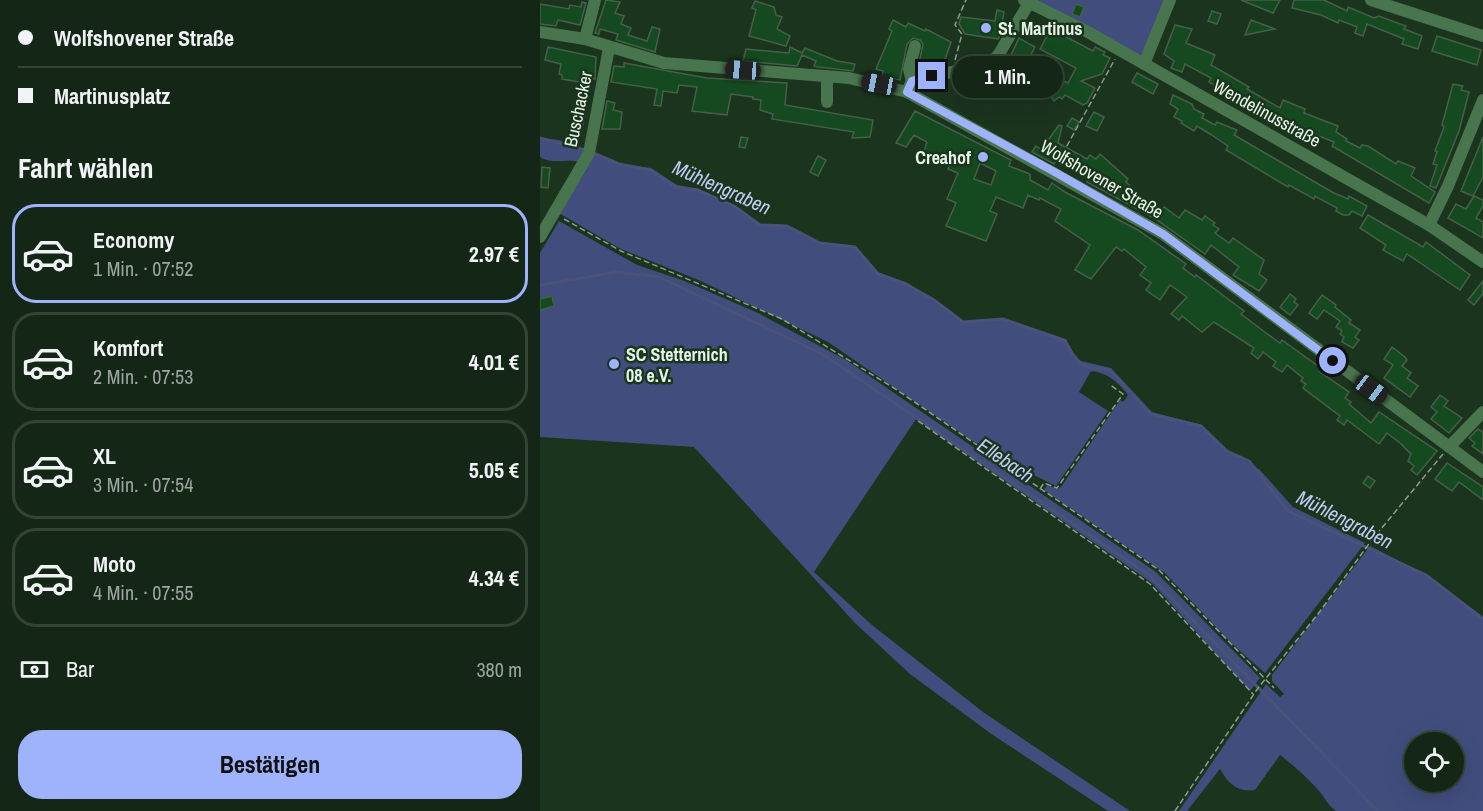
<!DOCTYPE html>
<html lang="de">
<meta charset="utf-8">
<style>
:root{--surface:#142716;--page:#1d2f1f;--text:#f1f3f6;--muted:#9da5a1;--line:#334435;--accent:#9fb3fd}
body{margin:0;font-family:"Archivo Narrow",sans-serif;background:var(--page);color:var(--text);height:100vh;display:flex;flex-direction:column;font-size:22px;white-space:nowrap}
*{box-sizing:border-box;margin:0}
p{font-size:20px;color:var(--muted)}
.icon{flex:none;width:33px;height:33px;fill:none;stroke:currentColor;stroke-width:2;stroke-linecap:round;stroke-linejoin:round}
.map{position:relative;flex:1;overflow:hidden}
.details{display:flex;flex-direction:column;background:var(--surface);width:540px}
.details>*{flex:none}
.guide{display:grid;align-content:center;height:132px;padding:0 18px;background:var(--surface)}
.controls{position:absolute;left:864px;top:732px;display:grid;gap:12px}
.controls a{display:grid;place-items:center;width:60px;height:60px;border-radius:50%;background:var(--surface);box-shadow:0 6px 24px #0002,0 0 0 2px var(--line);font-size:30px}
.end{position:absolute;width:27px;height:27px;margin:-14px;border:8px solid #9fb3fd;background:#111;box-shadow:0 0 0 3px #111}
.from{border-radius:50%}
.bubble{position:absolute;height:42px;border-radius:21px;background:var(--surface);box-shadow:0 6px 24px #0002,0 0 0 2px var(--line);font-size:20px;font-weight:700;line-height:42px;text-align:center}
.car{position:absolute;width:18px;height:36px;margin:-18px -9px;border-radius:8px;box-shadow:0 0 4px 2px #0007;background:linear-gradient(#222 24%,#8ab4d8 0 40%,#222 0 76%,#8ab4d8 0 86%,#222 0)}
.guide b{display:flex;align-items:center;gap:21px;height:57px;font-size:22px}
.guide b+b{border-top:2px solid var(--line)}
.guide i{width:15px;height:15px;background:var(--text)}
ul{padding:0;list-style:none}
li{display:flex;align-items:center;gap:18px;height:99px;margin:0 12px 9px;padding:0 6px;border:3px solid var(--line);border-radius:24px}
li div{flex:1}
li b{display:block;font-size:22px}
li em{font-style:normal;font-weight:700}
li.on{border-color:var(--accent)}
li>.icon{width:54px;height:54px;stroke-width:1.5}
h2{padding:0 18px;font-size:27px;line-height:72px}
.pay{display:flex;align-items:center;gap:15px;height:66px;padding:0 18px;font-size:22px}
.pay p{margin-inline-start:auto}
.primary-button{display:flex;gap:12px;margin-top:auto;padding:12px 18px}
.primary-button a{flex:1;height:69px;border-radius:24px;background:var(--accent);color:#111;font-size:24px;font-weight:700;line-height:69px;text-align:center}
main{display:flex;flex:1;min-height:0}
.map>svg:first-child{display:block}
</style>
<main>
<section class="details">
<div class="guide">
<b><i class="from"></i>Wolfshovener Straße</b>
<b><i></i>Martinusplatz</b>
</div>
<h2>Fahrt wählen</h2>
<ul>
<li class="on"><svg class="icon" aria-label="car" viewBox="0 0 24 24"><path d="M5 17H2v-5l4-1 3-4h7l3 4 3 1v5h-3M9 17h6M6 11h13"/><circle cx="7" cy="17" r="2"/><circle cx="17" cy="17" r="2"/></svg><div><b>Economy</b><p>1 Min. · 07:52</p></div><em>2.97 €</em></li>
<li><svg class="icon" aria-label="car" viewBox="0 0 24 24"><path d="M5 17H2v-5l4-1 3-4h7l3 4 3 1v5h-3M9 17h6M6 11h13"/><circle cx="7" cy="17" r="2"/><circle cx="17" cy="17" r="2"/></svg><div><b>Komfort</b><p>2 Min. · 07:53</p></div><em>4.01 €</em></li>
<li><svg class="icon" aria-label="car" viewBox="0 0 24 24"><path d="M5 17H2v-5l4-1 3-4h7l3 4 3 1v5h-3M9 17h6M6 11h13"/><circle cx="7" cy="17" r="2"/><circle cx="17" cy="17" r="2"/></svg><div><b>XL</b><p>3 Min. · 07:54</p></div><em>5.05 €</em></li>
<li><svg class="icon" aria-label="car" viewBox="0 0 24 24"><path d="M5 17H2v-5l4-1 3-4h7l3 4 3 1v5h-3M9 17h6M6 11h13"/><circle cx="7" cy="17" r="2"/><circle cx="17" cy="17" r="2"/></svg><div><b>Moto</b><p>4 Min. · 07:55</p></div><em>4.34 €</em></li>
</ul>
<div class="pay"><svg class="icon" aria-label="cash" viewBox="0 0 24 24"><path d="M3 7h18v10H3z"/><circle cx="12" cy="12" r="2"/></svg>Bar<p>380 m</p></div>
<div class="primary-button"><a>Bestätigen</a></div>
</section>
<div class="map">
<svg width="943" height="811" viewBox="0 0 943 811">
<rect width="100%" height="100%" fill="#1b341e"/>
<g fill="#414d7c" fill-rule="evenodd">
<polygon points="491,0 624,0 601,59"/>
<path d="M 0,138 L 19,140 L 46,151 L 40,162 C 26,158 12,165 0,157 Z"/>
<path d="M 53,154 L 79,164 L 111,168 L 137,185 L 159,189 L 194,205 L 221,224 L 246,225 L 280,243 L 315,247 L 338,272 L 367,283 L 423,321 L 463,318 L 526,339 L 537,360 L 571,368 L 612,412 L 662,425 L 683,447 L 720,470 L 753,507 L 825,543 L 725,673 L 691,643 L 625,573 L 504,490 L 507,485 L 518,489 L 521,487 L 580,400 L 583,402 L 588,395 C 578,382 568,373 551,371 L 539,392 L 568,411 L 516,486 L 492,474 L 488,479 L 288,342 L 161,281 L 81,249 L 17,212 Z"/>
<polygon points="19,221 97,265 142,280 218,313 306,360 616,572 720,678 710,691 612,583 376,419 274,572 332,625 443,712 590,811 568,811 450,733 370,674 315,623 154,447 0,437 0,253"/>
<path d="M 830,546 L 887,575 L 943,617 L 943,811 L 796,811 C 786,803 787,801 780,792 C 771,781 752,764 740,755 L 715,790 C 698,793 688,783 680,769 L 647,811 L 639,811 L 726,684 L 740,697 L 744,694 L 732,681 L 732,675 ZM 914,742 L 914,782 L 874,782 L 874,742 Z"/>
</g>
<g fill="none" stroke-linecap="round" stroke-linejoin="round">
<g stroke="#4c5179" stroke-width="3">
<polyline points="0,138 45,150"/>
<path d="M 51,152 L 79,164 L 111,170 L 135,187 L 158,190 L 194,206 L 220,225 L 247,226 L 280,243 L 315,247 L 338,274 L 366,284 L 394,300 L 423,322 L 463,319 L 525,341 C 539,367 542,367 570,370 L 610,414 L 661,426 L 687,451 L 709,461 L 748,511 L 886,575 L 943,619"/>
<polyline points="0,285 77,272 119,277 284,355 610,576 838,811"/>
</g>
</g>
<g fill="#154920" stroke="#456048" stroke-width="1.5" fill-rule="evenodd">
<polygon points="66,0 80,2 75,13 84,16 81,24 91,28 88,35 107,41 112,27 120,29 115,52 76,40 78,34 60,29 59,34 55,33"/>
<polygon points="701,0 740,0 733,13"/>
<polygon points="754,0 784,0 807,11 808,7 834,18 839,16 866,26 864,29 882,36 878,49 862,44 864,39 827,24 823,36 815,33 817,27 799,20 798,23 781,15 752,8"/>
<polygon points="215,1 234,7 236,15 242,17 237,29 250,36 246,46 209,36 216,10 212,8"/>
<polygon points="42,2 46,3 40,25 18,20 16,26 0,24 0,4 29,9 30,5 41,7"/>
<polygon points="536,4 544,7 540,17 532,14"/>
<polygon points="457,10 464,12 462,24 465,28 458,39 425,34 419,24 421,17 455,21"/>
<polygon points="672,11 681,14 677,24 668,21"/>
<polygon points="353,20 366,27 368,23 385,31 386,29 411,42 404,62 397,62 396,67 391,68 379,63 383,44 380,40 373,38 367,44 360,80 342,77 343,71 336,69 352,31 349,29"/>
<polygon points="711,20 735,29 705,35"/>
<polygon points="635,25 652,29 646,43 675,55 671,65 709,87 707,89 740,108 743,100 765,109 764,113 798,126 796,132 807,139 806,141 820,148 822,145 828,146 856,164 858,161 875,168 871,176 895,192 889,203 792,146 794,142 730,117 669,82 671,78 645,64 642,72 631,68 634,61 624,54"/>
<polygon points="511,29 553,51 555,47 565,52 563,55 570,58 562,74 541,81 555,88 547,103 543,105 525,95 522,99 519,97 514,101 508,92 463,72 479,38 495,47 487,62 490,63 489,66 528,83 536,68 500,49"/>
<polygon points="897,36 941,50 937,65 892,51"/>
<polygon points="8,47 56,57 55,79 46,77 45,83 22,79 22,75 19,74 21,64 5,60"/>
<polygon points="250,47 262,53 265,48 297,61 315,64 313,71 278,67 274,66 276,61 262,55 257,66 203,61 206,49 249,53"/>
<polygon points="84,63 167,78 247,83 245,105 333,120 330,137 312,138 314,132 232,119 233,114 220,110 221,100 213,99 213,97 191,94 187,115 152,111 157,87 139,85 137,93 123,91 121,106 114,105 117,89 71,82 74,66 84,67"/>
<polygon points="597,73 618,84 613,94 592,82"/>
<polygon points="913,84 923,86 921,90 929,92 919,131 896,188 890,186 897,165 893,164 897,152 895,151 904,127 902,125"/>
<polygon points="633,95 652,104 654,109 664,114 662,118 675,125 677,122 697,130 694,135 713,146 792,192 808,199 809,196 827,206 822,216 812,211 809,215 803,215 796,211 797,208 775,196 774,199 749,185 748,187 686,150 688,146 670,134 657,126 654,131 641,123 642,121 634,117 638,109 630,104"/>
<polygon points="67,101 75,103 73,110 82,112 80,129 62,129"/>
<polygon points="34,107 42,108 41,114 45,115 41,134 31,133"/>
<path d="M 375,111 L 471,160 L 469,166 L 490,174 L 490,180 L 508,190 L 512,183 L 525,192 L 598,230 L 646,264 L 643,268 L 655,277 L 656,275 L 704,311 L 701,314 L 726,333 L 740,343 L 742,340 L 782,369 L 780,372 L 809,392 L 805,398 L 811,402 L 809,404 L 831,423 L 839,412 L 897,451 L 877,475 L 871,470 L 874,466 L 868,461 L 871,454 L 860,443 L 847,433 L 839,444 L 807,420 L 804,425 L 797,420 L 800,416 L 763,388 L 766,384 L 761,381 L 763,378 L 747,365 L 742,372 L 733,366 L 736,362 L 723,352 L 718,359 L 711,353 L 714,348 L 674,322 L 662,332 L 642,316 L 639,320 L 631,314 L 647,297 L 630,285 L 620,300 L 606,290 L 611,283 L 600,275 L 606,267 L 584,249 L 582,251 L 576,247 L 551,279 L 535,270 L 550,245 L 515,221 L 521,209 L 500,198 L 499,200 L 488,195 L 483,208 L 456,197 L 450,211 L 457,214 L 446,241 L 406,226 L 416,203 L 407,199 L 418,173 L 408,169 L 410,164 L 384,151 L 387,142 L 374,135 L 366,147 L 356,143 ZM 440,163 L 456,171 L 451,185 L 434,179 Z"/>
<polygon points="554,112 564,117 557,131 546,126"/>
<polygon points="532,118 539,122 534,130 527,126"/>
<polygon points="519,125 522,126 518,143 547,159 550,155 556,159 560,154 588,179 586,182 592,188 590,190 622,209 624,207 639,218 645,210 662,220 665,216 675,223 673,225 679,229 675,233 689,243 693,238 724,260 719,274 727,280 719,291 693,275 699,267 671,245 665,254 614,218 547,182 551,175 543,169 544,167 521,152 514,164 492,152 496,146 502,150 506,138 509,139"/>
<polygon points="201,137 208,138 205,148 199,147"/>
<polygon points="943,137 943,177 933,196 921,191"/>
<polygon points="278,156 286,160 278,176 270,172"/>
<polygon points="2,167 10,168 8,188 1,187"/>
<polygon points="934,196 943,200 943,206 936,218 943,222 943,238 908,218 916,204 926,209"/>
<polygon points="828,215 883,247 886,242 930,275 920,290 867,254 863,261 843,250 846,245 820,228"/>
<polygon points="943,281 943,293 934,305 928,300"/>
<polygon points="750,294 756,299 754,302 758,305 750,315 740,307"/>
<polygon points="782,295 796,305 795,307 811,320 809,323 820,330 815,337 819,340 813,348 802,342 804,337 800,334 802,331 796,327 800,321 784,310 777,319 769,313"/>
<polygon points="12,296 14,306 0,310 0,299"/>
<polygon points="852,347 865,357 867,360 862,366 871,373 867,378 878,386 870,397 844,378 853,365 844,359"/>
<polygon points="900,395 908,401 904,406 922,418 909,433 891,419 897,412 891,407"/>
<polygon points="938,429 943,432 943,454 932,446 935,443 929,438"/>
<polygon points="907,463 943,487 943,500 919,482 912,491 895,479"/>
<polygon points="828,476 835,481 830,488 823,483"/>
</g>
<g fill="none" stroke-linecap="round" stroke-linejoin="round">
<g stroke="#8a9e8c" stroke-width="1.5" stroke-dasharray="6 3" stroke-linecap="butt">
<polyline points="415,60 422,34 415,25 426,0"/>
<polyline points="518,162 575,59"/>
<polyline points="24,219 81,251 242,319 357,390 619,570 734,688"/>
<polyline points="378,421 610,584 713,694"/>
<polyline points="500,489 504,483 517,488 583,394 569,384"/>
<polyline points="635,811 718,688 778,614 831,541 903,454"/>
</g>
<g stroke="#48744e" stroke-width="12">
<polyline points="484,0 546,31 889,225 943,262"/>
<polyline points="831,0 943,36"/>
<polyline points="0,32 45,39 124,63 309,78 367,92 623,234 943,472"/>
<polyline points="45,39 55,0"/>
<polyline points="604,64 630,0"/>
<polyline points="372,81 369,69 375,46"/>
<polyline points="367,92 372,81 451,63 459,54 489,3"/>
<polyline points="287,102 287,76"/>
<polyline points="889,225 908,186 943,100"/>
<polyline points="0,237 49,153 69,48"/>
<polyline points="909,447 943,412"/>
</g>
</g>
<g fill="none" stroke-linecap="round" stroke-linejoin="round">
<polyline stroke="#9fb3fd" stroke-width="8" points="392,76 372,81 367,92 513,171 623,234 793,361"/>
</g>
<g fill="#9fb3fd" stroke="#1b341e" stroke-width="2">
<circle cx="446" cy="28" r="6"/>
<circle cx="443" cy="157" r="6"/>
<circle cx="74" cy="364" r="6"/>
</g>
<g text-anchor="middle" dominant-baseline="central" stroke-width="5" stroke-linejoin="round" paint-order="stroke">
<g font-size="18" font-weight="bold" fill="#e5f4e6" stroke="#1b341e" text-anchor="start">
<text x="458" y="28">St. Martinus</text>
<text x="431" y="157" text-anchor="end">Creahof</text>
<text x="86" y="354">SC Stetternich<tspan x="86" dy="21">08 e.V.</tspan></text>
</g>
<g font-size="18" fill="#e5f4e6" stroke="#1b341e">
<text transform="translate(38 109) rotate(-78)">Buschacker</text>
<text transform="translate(727 113) rotate(29)">Wendelinusstraße</text>
<text transform="translate(562 179) rotate(30)">Wolfshovener Straße</text>
</g>
<g font-size="20" font-style="italic" fill="#bfcbf2" stroke="#1b341e">
<text transform="translate(182 187) rotate(24)">Mühlengraben</text>
<text transform="translate(466 460) rotate(34)">Ellebach</text>
<text transform="translate(805 519) rotate(27)">Mühlengraben</text>
</g>
</g>
</svg>
<div class="controls">
<a><svg class="icon" aria-label="locate" viewBox="0 0 24 24"><circle cx="12" cy="12" r="6"/><path d="M12 2v4M12 18v4M2 12h4M18 12h4"/></svg></a>
</div>
<i class="end from" style="left:793px;top:361px"></i>
<i class="end" style="left:392px;top:76px"></i>
<div class="bubble" style="left:412px;top:56px;width:111px">1 Min.</div>
<i class="car" style="left:203px;top:70px;rotate:274deg"></i>
<i class="car" style="left:339px;top:84px;rotate:281deg"></i>
<i class="car" style="left:831px;top:389px;rotate:127deg"></i>
</div>
</main>
